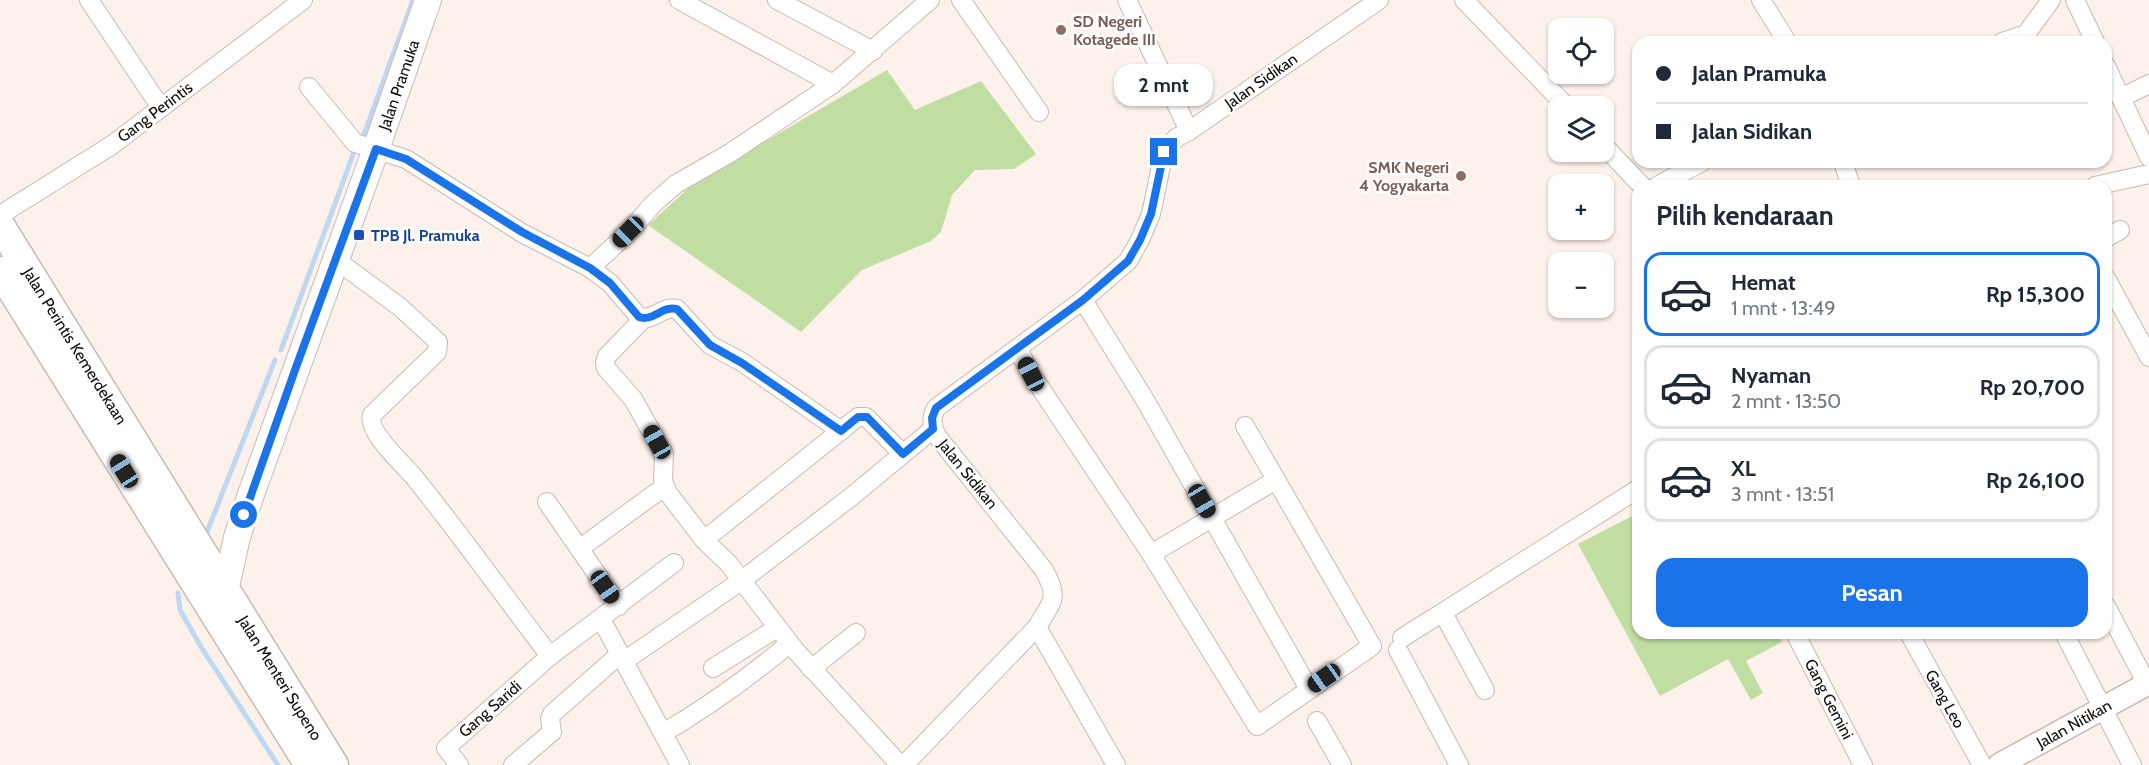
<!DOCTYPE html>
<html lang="id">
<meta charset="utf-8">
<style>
:root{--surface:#fff;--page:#f2f2f3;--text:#1f2937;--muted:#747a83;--line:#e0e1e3;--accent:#1a73e8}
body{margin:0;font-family:Cabin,sans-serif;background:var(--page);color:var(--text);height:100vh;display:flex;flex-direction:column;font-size:22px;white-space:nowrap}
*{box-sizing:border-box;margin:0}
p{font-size:20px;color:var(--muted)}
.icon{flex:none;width:33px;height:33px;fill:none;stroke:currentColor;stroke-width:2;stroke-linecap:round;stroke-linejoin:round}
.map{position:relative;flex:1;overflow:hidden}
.sheet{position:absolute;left:1632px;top:180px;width:480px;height:459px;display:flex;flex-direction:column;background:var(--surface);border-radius:18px;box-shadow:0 2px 4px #0004}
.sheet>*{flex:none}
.hud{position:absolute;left:1632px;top:36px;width:480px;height:132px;border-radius:18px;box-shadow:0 2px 4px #0004;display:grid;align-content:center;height:132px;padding:0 24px;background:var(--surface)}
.buttons{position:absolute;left:1548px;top:18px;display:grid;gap:12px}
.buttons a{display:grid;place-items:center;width:66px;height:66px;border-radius:12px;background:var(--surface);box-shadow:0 2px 4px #0004;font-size:30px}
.end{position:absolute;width:27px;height:27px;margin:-14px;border:8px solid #1a73e8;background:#fff;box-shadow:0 0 0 3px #fff}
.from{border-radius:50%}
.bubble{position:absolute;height:42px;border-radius:18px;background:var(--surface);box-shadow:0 2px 4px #0004;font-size:20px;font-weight:800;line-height:42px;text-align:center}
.car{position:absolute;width:18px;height:36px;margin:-18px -9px;border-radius:8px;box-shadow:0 0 4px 2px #0007;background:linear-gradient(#222 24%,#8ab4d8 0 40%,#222 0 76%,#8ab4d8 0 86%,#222 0)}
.hud b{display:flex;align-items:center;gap:21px;height:57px;font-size:22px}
.hud b+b{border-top:2px solid var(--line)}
.hud i{width:15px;height:15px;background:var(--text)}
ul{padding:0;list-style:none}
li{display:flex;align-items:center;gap:18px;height:84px;margin:0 12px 9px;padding:0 12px;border:3px solid var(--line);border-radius:18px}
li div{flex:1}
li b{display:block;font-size:22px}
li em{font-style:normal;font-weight:800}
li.on{border-color:var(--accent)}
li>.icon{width:54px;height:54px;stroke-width:1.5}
h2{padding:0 24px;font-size:27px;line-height:72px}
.action{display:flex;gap:12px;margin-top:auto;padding:12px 24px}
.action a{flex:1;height:69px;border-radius:18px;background:var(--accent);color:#fff;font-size:24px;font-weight:800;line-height:69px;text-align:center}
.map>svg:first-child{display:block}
</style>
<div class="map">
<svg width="2149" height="765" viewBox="0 0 2149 765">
<rect width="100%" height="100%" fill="#fdf2eb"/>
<g fill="#c0dea2">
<polygon points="887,70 915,110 981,81 1036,154 1014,169 975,170 952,195 941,232 931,241 862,270 801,332 648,225 694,183"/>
<polygon points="1638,513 1638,633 1778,633 1782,642 1746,661 1763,693 1751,700 1728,659 1660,696 1578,544"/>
</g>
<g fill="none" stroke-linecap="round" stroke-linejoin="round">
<g stroke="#bed8f2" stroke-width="5">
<polyline points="363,137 413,0"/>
<polyline points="281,350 354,152"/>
<polyline points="205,537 275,360"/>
<polyline points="178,593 180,610 201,647 278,765"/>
</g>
<g stroke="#c8bab2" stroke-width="20">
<g id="minor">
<polyline points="89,0 161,108"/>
<polyline points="679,0 833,84"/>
<polyline points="777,0 873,51"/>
<polyline points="961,0 1039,112"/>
<polyline points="1127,0 1189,131"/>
<polyline points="1464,0 1566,106"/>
<polyline points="1761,0 1787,42"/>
<polyline points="2075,0 2095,42"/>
<polyline points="2002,42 2026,34 2051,0"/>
<polyline points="2106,66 2149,157"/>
<path d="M 309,87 L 355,143 L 406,159 L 522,233 L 590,268 L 610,283 L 639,317 C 653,322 663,305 677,309 L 710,345 L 742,362 L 841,431"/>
<polyline points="2121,98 2149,84"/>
<polyline points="1604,146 1642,186"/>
<polyline points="1843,162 1851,186"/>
<polyline points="1657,186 1702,162"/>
<polyline points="2095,186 2149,174"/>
<polyline points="0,215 112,145 303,0"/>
<polyline points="2106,238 2120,230"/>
<path d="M 336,260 L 400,307 L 438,342 L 437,352 L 372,415 C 366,431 403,464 414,477 C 461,535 504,596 550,656 L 674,563"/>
<polyline points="590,268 628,233 653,204 676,184 730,153 833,84 930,0"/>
<polyline points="2106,278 2149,357"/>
<polyline points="1083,300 1145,400 1309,689"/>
<polyline points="643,319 607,356 605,362 606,368 633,399 664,454 663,481 668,493 704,540 729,564 795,650 900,765"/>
<polyline points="1018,349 1031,374 1151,554 1257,726 1372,646 1245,426"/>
<polyline points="547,502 619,606"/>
<polyline points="704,540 858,417 866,417 903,454"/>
<polyline points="579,549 664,487"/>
<polyline points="1151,554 1276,480"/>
<polyline points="2106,606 2147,684"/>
<polyline points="1443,613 1485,690"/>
<polyline points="601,619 680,765"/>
<polyline points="1037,627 1116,765"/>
<polyline points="1795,633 1863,765"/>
<polyline points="1909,633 1982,765"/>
<polyline points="2064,633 2132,765"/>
<polyline points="1402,638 1638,489"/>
<polyline points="1398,650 1459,765"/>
<polyline points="624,661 741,581 851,497 933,429"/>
<polyline points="713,668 777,628"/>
<polyline points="811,669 856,633"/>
<polyline points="1317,721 1342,765"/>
<path d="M 663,733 C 708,707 749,677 789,644"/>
<polyline points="459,765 446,748 550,656"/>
<polyline points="513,765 552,732 550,719 552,714 620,654"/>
<path d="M 904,765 L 1037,627 C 1052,601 1060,599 1044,570 L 937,436 C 931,426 931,417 936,408 L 1083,300 L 1128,261 L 1140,240 L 1151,214 L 1164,152 L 1176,138 L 1189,131 L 1379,0"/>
</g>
</g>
<g stroke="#c8bab2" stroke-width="25">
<polyline id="tertiary" points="1999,765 2149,683"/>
</g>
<g stroke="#c8bab2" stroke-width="28">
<polyline id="secondary" points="217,602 225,591 237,537 250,497 376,149 428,0"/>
</g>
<g stroke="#c8bab2" stroke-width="31">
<g id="primary">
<polyline points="0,225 334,765"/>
<polyline points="0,271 309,765"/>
</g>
</g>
<use href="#minor" stroke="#fff" stroke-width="18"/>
<use href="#tertiary" stroke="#fff" stroke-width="22"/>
<use href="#secondary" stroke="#fff" stroke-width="26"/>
<use href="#primary" stroke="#fff" stroke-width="28"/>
</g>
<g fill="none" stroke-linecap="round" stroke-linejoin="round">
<path stroke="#1a73e8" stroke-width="8" d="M 244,515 L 295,370 L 376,149 L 406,159 L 522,232 L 590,268 L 610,283 L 639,317 C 653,322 663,305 677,309 L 710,345 L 742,363 L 841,431 L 858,417 L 867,417 L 903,454 L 933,429 L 932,418 L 936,408 L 1083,300 L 1128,261 L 1140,240 L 1151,214 L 1164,152"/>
</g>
<g fill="#8d6e63" stroke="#fff" stroke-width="2">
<circle cx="1061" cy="30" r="6"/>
<circle cx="1461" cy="176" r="6"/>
</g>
<rect fill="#1a4fb4" stroke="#fff" stroke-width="2" x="353" y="229" width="12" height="12" rx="3"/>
<g text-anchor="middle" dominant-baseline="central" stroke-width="5" stroke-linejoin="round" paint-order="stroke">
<g font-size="16" font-weight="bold" fill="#785e54" stroke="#fff" text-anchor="start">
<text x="1073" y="21">SD Negeri<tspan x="1073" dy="18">Kotagede III</tspan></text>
<text x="1449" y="167" text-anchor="end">SMK Negeri<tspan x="1449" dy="18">4 Yogyakarta</tspan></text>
</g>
<g font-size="16" fill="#0f0b08" stroke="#fff">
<text transform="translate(1261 81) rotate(-35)">Jalan Sidikan</text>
<text transform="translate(399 85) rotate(-71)">Jalan Pramuka</text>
<text transform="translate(155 112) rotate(-37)">Gang Perintis</text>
<text transform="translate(75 346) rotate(58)">Jalan Perintis Kemerdekaan</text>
<text transform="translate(968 474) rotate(51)">Jalan Sidikan</text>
<text transform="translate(280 678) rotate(58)">Jalan Menteri Supeno</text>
<text transform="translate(1829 699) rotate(63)">Gang Gemini</text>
<text transform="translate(1945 699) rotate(61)">Gang Leo</text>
<text transform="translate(490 709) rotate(-41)">Gang Saridi</text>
<text transform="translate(2074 724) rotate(-29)">Jalan Nitikan</text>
</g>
<g font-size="16" font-weight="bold" fill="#164399" stroke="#fff" text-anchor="start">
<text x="371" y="235">TPB Jl. Pramuka</text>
</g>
</g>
</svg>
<div class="buttons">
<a><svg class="icon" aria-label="locate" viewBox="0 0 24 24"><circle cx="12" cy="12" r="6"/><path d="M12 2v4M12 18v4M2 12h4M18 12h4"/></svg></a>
<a><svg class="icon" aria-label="layers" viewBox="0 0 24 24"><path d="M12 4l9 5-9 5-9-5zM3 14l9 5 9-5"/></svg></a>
<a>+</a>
<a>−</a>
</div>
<i class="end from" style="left:244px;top:515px"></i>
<i class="end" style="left:1164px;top:152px"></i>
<div class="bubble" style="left:1114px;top:64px;width:99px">2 mnt</div>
<i class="car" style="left:628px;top:232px;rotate:225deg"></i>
<i class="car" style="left:1031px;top:374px;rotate:333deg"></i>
<i class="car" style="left:657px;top:442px;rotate:331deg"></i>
<i class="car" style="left:124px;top:471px;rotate:328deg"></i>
<i class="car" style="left:1202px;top:501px;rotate:150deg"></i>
<i class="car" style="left:605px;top:587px;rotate:145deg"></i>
<i class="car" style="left:1324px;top:678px;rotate:235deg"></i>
<div class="hud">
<b><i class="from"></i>Jalan Pramuka</b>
<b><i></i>Jalan Sidikan</b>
</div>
<section class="sheet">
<h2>Pilih kendaraan</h2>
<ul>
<li class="on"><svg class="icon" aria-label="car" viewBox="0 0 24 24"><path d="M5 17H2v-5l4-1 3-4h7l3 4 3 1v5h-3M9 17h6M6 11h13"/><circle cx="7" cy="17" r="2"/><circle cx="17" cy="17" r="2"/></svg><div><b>Hemat</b><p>1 mnt · 13:49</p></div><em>Rp 15,300</em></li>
<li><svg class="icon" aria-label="car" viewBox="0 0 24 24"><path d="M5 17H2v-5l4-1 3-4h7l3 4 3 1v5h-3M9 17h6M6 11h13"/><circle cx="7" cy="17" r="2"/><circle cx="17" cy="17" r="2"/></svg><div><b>Nyaman</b><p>2 mnt · 13:50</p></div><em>Rp 20,700</em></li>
<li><svg class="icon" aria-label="car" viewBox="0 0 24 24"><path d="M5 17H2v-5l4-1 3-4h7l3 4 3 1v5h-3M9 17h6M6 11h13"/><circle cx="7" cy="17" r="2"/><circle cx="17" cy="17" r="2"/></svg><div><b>XL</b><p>3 mnt · 13:51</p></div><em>Rp 26,100</em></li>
</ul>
<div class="action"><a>Pesan</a></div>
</section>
</div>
